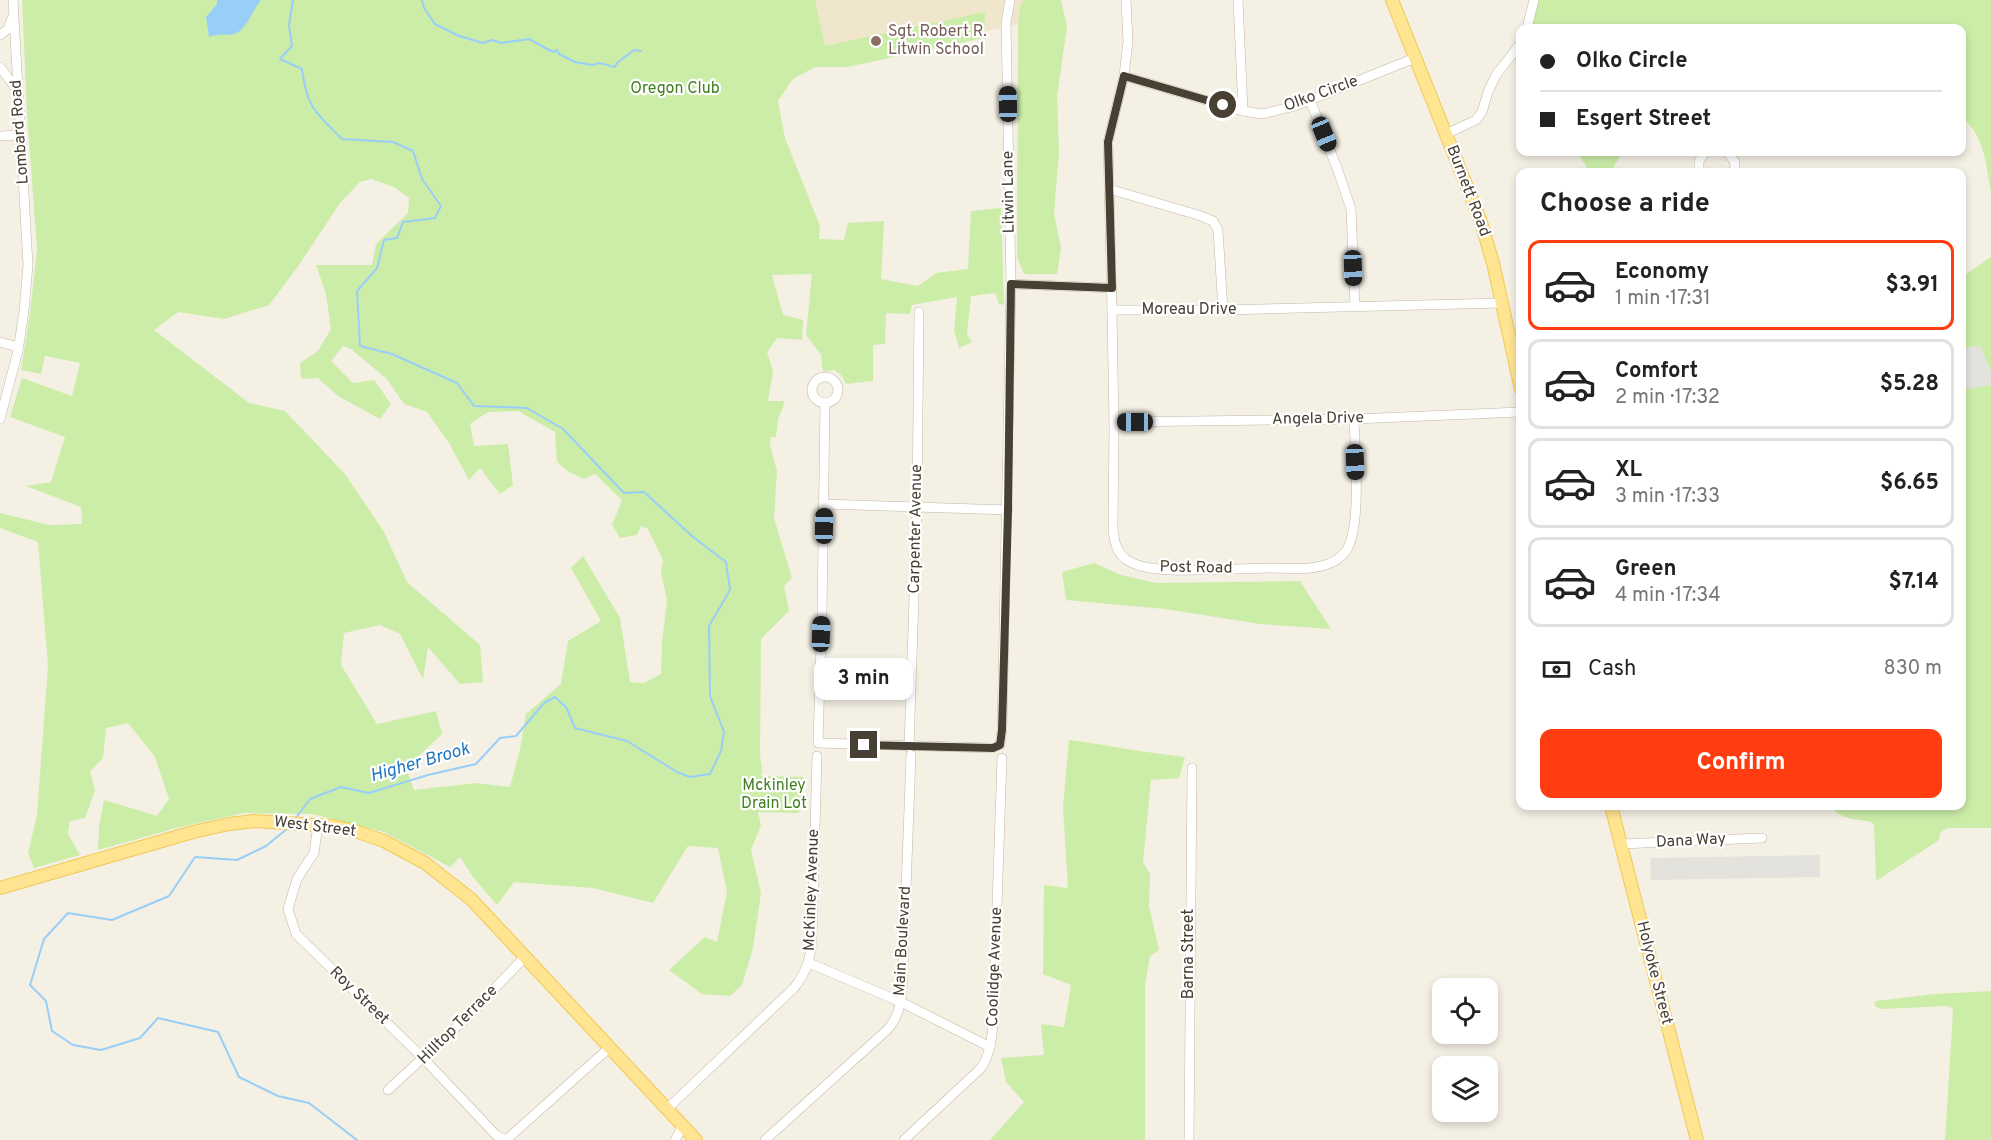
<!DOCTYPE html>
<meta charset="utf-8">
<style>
:root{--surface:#fff;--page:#f2f2f2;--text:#222;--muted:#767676;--line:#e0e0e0;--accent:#ff3d10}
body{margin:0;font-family:Overpass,sans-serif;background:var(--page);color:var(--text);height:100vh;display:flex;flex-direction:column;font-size:22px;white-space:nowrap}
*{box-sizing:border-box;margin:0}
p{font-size:20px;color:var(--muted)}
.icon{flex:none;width:33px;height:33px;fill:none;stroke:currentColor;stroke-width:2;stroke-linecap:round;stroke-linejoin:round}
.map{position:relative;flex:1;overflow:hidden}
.sheet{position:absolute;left:1516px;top:168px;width:450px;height:642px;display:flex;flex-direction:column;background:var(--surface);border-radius:12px;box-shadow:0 3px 9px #0003}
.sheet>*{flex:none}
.guide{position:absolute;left:1516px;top:24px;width:450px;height:132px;border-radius:12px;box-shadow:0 3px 9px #0003;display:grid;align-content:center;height:132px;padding:0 24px;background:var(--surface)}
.tools{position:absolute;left:1432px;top:978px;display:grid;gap:12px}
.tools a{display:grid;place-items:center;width:66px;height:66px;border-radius:12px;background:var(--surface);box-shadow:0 3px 9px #0003;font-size:30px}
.end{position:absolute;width:27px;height:27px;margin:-14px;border:8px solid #474033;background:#fff;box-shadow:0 0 0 3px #fff}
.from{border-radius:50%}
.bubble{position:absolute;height:42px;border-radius:12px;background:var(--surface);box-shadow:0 3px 9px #0003;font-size:20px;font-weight:700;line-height:42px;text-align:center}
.car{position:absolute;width:18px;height:36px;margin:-18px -9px;border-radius:8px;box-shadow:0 0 4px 2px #0007;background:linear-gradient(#222 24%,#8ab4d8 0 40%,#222 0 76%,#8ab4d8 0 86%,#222 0)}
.guide b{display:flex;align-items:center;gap:21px;height:57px;font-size:22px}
.guide b+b{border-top:2px solid var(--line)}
.guide i{width:15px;height:15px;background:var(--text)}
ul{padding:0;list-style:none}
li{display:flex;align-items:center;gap:18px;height:90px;margin:0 12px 9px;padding:0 12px;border:3px solid var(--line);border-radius:12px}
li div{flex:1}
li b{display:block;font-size:22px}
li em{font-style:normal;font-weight:700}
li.on{border-color:var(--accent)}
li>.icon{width:54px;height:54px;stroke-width:1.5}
h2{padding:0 24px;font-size:27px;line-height:72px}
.pay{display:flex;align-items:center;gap:15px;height:66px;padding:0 24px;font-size:22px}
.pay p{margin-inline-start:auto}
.cta{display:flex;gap:12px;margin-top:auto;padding:12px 24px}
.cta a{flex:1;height:69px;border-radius:12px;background:var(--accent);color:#fff;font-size:24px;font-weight:700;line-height:69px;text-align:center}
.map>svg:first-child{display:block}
</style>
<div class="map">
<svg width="1991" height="1140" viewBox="0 0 1991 1140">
<rect width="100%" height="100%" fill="#f4f0e4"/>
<polygon fill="#efe6cc" points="807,0 1054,0 1054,17 820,65"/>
<g fill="#cceda8" fill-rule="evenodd">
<path d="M 22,0 L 815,0 L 825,46 L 985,12 L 984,38 L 847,67 L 815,67 L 793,79 L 778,101 L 785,138 L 820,226 L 819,239 L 844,240 L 848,223 L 884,221 L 881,279 L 918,286 L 936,273 L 968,269 L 971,211 L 1001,208 L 1004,305 L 999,304 L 995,293 L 971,296 L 967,334 L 972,342 L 959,348 L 954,331 L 957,297 L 912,305 L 910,314 L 886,313 L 885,344 L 873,345 L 873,381 L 846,384 L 841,375 L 834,370 L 823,372 L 821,355 L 806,335 L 812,274 L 772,275 L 783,315 L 803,320 L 802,340 L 777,338 L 767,352 L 773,371 L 768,401 L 785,401 L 778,419 L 776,437 L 771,437 L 770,445 L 777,471 L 774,518 L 792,578 L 784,586 L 789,611 L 761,639 L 760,755 L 762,770 L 761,776 L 803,777 L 799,813 L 758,812 L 761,825 L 751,850 L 761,893 L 753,948 L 742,985 L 730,996 L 702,994 L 669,970 L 705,937 L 717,942 L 727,892 L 718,848 L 688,846 L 653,903 L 593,888 L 514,882 L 497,905 L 473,877 L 460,857 L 450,867 L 384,832 L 312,814 L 244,813 L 180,827 L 98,850 L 99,827 L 104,800 L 157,816 L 169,799 L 155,757 L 128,723 L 106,728 L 103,758 L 90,771 L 95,790 L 85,818 L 70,821 L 68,834 L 80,855 L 34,868 L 28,853 L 37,815 L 48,666 L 38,542 L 0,528 L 0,513 L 49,525 L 82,524 L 81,507 L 26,486 L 51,482 L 65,437 L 10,417 L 22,378 L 72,396 L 80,363 L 45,356 L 41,374 L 21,370 L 30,314 L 37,249 L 27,113 ZM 371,179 L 394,187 L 409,198 L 408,213 L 376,244 L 372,265 L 316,265 L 326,294 L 331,329 L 318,351 L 300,363 L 301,379 L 318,378 L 338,396 L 380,419 L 391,404 L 374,380 L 353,383 L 331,361 L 343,346 L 351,349 L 387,379 L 404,404 L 427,412 L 449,443 L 469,480 L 480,468 L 500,494 L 513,485 L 508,444 L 474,446 L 470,424 L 488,412 L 518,411 L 555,432 L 557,462 L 569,472 L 584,479 L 595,474 L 622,500 L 612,525 L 620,538 L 637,535 L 641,526 L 648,529 L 663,560 L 661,573 L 667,599 L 662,643 L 661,674 L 644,683 L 630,682 L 620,618 L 583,556 L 571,568 L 601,621 L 568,641 L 561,684 L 526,714 L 520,749 L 510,787 L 476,783 L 414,790 L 406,768 L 442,734 L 436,711 L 377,724 L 341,665 L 344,633 L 380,625 L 400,634 L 423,679 L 428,647 L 460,684 L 483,682 L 480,645 L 407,582 L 384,532 L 345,474 L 285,411 L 249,403 L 154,330 L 178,312 L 224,319 L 269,305 L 299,265 L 340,203 L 360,182 Z"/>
<polygon points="1024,0 1061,0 1067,27 1057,96 1059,152 1054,213 1061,248 1057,274 1024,274 1017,257 1018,30 1020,6"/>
<path d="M 1538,0 L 1991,0 L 1991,192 C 1986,167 1985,135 1962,118 L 1962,28 L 1531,28 Z"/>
<polygon points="1580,152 1622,152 1611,172 1588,172 1588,170 1580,156"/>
<path d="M 1991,257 L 1991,828 L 1947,828 L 1940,833 L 1939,840 L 1876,881 L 1874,825 L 1871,822 C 1857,819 1839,820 1832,806 L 1962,806 L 1962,277 Z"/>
<polygon points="1094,563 1121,575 1156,583 1300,581 1331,629 1260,624 1165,609 1066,600 1062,572"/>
<path d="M 1069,740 C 1108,745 1146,753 1185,757 L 1179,778 L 1151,780 L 1143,862 L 1150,874 L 1149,906 L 1159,950 L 1150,956 L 1145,985 L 1145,1140 L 990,1140 L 1024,1102 L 1006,1082 L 1001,1058 L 1044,1055 L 1041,1024 L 1064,1027 L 1071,985 L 1043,974 L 1044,885 L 1068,888 L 1063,807 Z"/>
<polygon points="1991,991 1991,1140 1945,1140 1953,1012 1952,1008 1947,1006 1882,1009 1876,1007 1874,1004 1876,1001 1935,994"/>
</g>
<g fill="#e4e2dd">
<polygon points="1962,344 1964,348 1980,345 1991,372 1991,385 1962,390"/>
<polygon points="1820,855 1820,877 1651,880 1650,858"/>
</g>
<path fill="#99cef8" d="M 217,0 L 261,0 C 253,9 246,31 234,34 C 225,36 218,33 209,37 L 206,17 L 217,4 Z"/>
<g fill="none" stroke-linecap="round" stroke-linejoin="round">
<g stroke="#99cef8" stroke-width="2">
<path d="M 293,0 L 289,25 L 292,46 L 280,59 L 302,69 C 307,108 315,112 342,139 L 393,142 L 413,151 L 422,179 L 441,206 L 435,218 L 403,222 L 397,238 L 384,240 L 377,268 L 357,291 L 360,346 L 392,354 L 457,383 L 474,406 L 527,408 L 563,429 L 624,493 L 644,492 L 693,537 L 726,562 L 730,590 L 709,626 L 710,696 L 724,732 L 721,751 L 710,774 L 690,777 L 677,772 L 627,741 L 575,728 L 566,707 L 555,697 L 544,703 L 516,736 L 500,738 L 476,764 L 428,775 L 369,793 L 341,787 L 310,799 L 295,819"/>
<polyline points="422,0 424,8 435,24 459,36 483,43 492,40 501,43 529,39 553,52 557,50 559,54 575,62 592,65 599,63 615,67 618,62 634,50 641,51"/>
<polyline points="288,828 266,846 237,860 195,857 169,896 112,920 68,913 44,939 30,985 46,1001 52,1031 73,1045 101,1050 140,1038 158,1018 218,1032 239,1077 278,1096 309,1103 357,1140"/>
</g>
<g stroke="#c1b8a6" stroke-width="10">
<g id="minor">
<polyline points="1010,0 1006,23 1011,284 1112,288"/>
<polyline points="1126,0 1128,42 1124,76 1243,111 1262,114 1295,106 1415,58"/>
<polyline points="1238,0 1243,111"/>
<polyline points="1527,28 1534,0"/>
<polyline points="0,35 8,29 12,18"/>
<polyline points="0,67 17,90"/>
<polyline points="1124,76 1108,142 1112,310 1223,310 1502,303"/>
<polyline points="1310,100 1337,168 1351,209 1355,307"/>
<polyline points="1446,134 1476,120 1482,112 1488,92 1496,75 1521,43"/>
<polyline points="0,136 21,135"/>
<polyline points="1728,152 1735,163 1734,172"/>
<polyline points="1699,172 1699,161 1705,152"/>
<polyline points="1109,189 1198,215 1213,221 1218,230 1223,310"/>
<path d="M 1112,310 L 1114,426 L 1113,528 C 1114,540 1116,553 1127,560 C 1139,568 1157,569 1171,570 C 1203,571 1236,569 1268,568 C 1287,568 1310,571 1328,564 C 1335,562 1341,557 1346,551 C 1362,528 1355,449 1354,419"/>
<polyline points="0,342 18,347"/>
<circle cx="825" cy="390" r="13"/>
<polyline points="825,403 822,613 818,743 993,748 1000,745 1002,730 1011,284"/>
<polyline points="0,419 18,351 24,311 28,265 13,0"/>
<polyline points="1114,422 1354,419 1521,412"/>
<polyline points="824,504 1008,510"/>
<polyline points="909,747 917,509 919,312"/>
<polyline points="318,825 314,853 297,879 288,909 296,934 424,1059 496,1135 505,1140"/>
<polyline points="1621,844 1762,838"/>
<polyline points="809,963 901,1002 990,1047"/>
<polyline points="388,1090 464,1020 525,957"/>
<path d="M 667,1109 L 794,988 C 807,972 811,957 812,937 L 817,756"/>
<polyline points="506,1140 609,1048"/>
<polyline points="675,1140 683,1126"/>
<path d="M 765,1140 L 887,1030 C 903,1013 902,990 903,969 L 911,755"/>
<path d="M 904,1140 L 980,1069 C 990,1056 992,1039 993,1023 L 1002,758"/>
<polyline points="1189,1140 1192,768"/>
</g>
</g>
<g stroke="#f1c855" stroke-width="14">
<g id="major">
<polyline points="1392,0 1480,219 1493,263 1521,389"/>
<polyline points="1611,806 1697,1140"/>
<polyline points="0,888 193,832 229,824 254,821 332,826 355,831 384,841 425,863 471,899 696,1140"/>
</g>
</g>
<use href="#minor" stroke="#fff" stroke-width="9"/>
<use href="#major" stroke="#ffe492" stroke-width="12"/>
</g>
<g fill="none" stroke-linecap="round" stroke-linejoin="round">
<polyline stroke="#474033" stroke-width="8" points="864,745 993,748 1000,745 1002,730 1008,510 1011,284 1112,288 1108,142 1124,76 1223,105"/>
</g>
<circle fill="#8d6e63" stroke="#fff" stroke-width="2" cx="876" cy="41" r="6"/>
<g text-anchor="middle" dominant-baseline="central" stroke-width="4.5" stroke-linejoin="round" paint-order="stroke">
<g font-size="16" fill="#785e54" stroke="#fff" text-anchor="start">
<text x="888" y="32">Sgt. Robert R.<tspan x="888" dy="18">Litwin School</tspan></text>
</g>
<g font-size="16" fill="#417f20" stroke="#fff">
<text x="675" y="89">Oregon Club</text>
<text x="774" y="786">Mckinley<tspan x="774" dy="18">Drain Lot</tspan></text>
</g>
<g font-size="16" fill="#474033" stroke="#fff">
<text transform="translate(1321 94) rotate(-20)">Olko Circle</text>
<text transform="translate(20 132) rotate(-94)">Lombard Road</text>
<text transform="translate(1468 191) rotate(69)">Burnett Road</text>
<text transform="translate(1009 192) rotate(-91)">Litwin Lane</text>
<text x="1189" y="310">Moreau Drive</text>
<text transform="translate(1318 419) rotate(-1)">Angela Drive</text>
<text transform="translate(916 529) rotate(-89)">Carpenter Avenue</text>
<text transform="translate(1196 568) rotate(1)">Post Road</text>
<text transform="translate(315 827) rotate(7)">West Street</text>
<text transform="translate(1691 841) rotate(-3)">Dana Way</text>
<text transform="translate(812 890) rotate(-88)">McKinley Avenue</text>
<text transform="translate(903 941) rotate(-87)">Main Boulevard</text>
<text transform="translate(1189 954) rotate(-90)">Barna Street</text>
<text transform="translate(995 967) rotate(-88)">Coolidge Avenue</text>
<text transform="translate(1654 973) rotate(76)">Holyoke Street</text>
<text transform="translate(359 996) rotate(44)">Roy Street</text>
<text transform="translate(458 1025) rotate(-45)">Hilltop Terrace</text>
</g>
<g font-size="18" font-style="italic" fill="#2076bf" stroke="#fff">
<text transform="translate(420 763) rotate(-16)">Higher Brook</text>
</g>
</g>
</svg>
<div class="tools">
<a><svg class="icon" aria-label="locate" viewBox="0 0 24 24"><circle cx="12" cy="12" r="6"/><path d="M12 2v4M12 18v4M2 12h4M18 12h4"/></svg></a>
<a><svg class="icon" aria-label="layers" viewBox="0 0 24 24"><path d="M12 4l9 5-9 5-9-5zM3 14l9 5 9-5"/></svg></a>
</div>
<i class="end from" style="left:1223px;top:105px"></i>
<i class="end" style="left:864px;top:745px"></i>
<div class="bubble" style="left:814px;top:658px;width:99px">3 min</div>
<i class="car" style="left:1008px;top:104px;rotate:359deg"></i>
<i class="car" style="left:1324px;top:134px;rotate:158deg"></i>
<i class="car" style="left:1353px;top:268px;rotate:178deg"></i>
<i class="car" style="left:1135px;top:422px;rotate:270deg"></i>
<i class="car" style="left:1355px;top:462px;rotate:178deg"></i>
<i class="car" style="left:824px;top:526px;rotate:1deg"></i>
<i class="car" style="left:821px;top:634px;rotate:2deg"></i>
<div class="guide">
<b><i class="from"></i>Olko Circle</b>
<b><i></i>Esgert Street</b>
</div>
<section class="sheet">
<h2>Choose a ride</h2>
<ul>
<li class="on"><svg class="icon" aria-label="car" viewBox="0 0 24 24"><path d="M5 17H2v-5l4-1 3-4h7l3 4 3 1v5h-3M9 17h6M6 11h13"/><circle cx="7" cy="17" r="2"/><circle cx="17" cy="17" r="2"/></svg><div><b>Economy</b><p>1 min · 17:31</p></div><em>$3.91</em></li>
<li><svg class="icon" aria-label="car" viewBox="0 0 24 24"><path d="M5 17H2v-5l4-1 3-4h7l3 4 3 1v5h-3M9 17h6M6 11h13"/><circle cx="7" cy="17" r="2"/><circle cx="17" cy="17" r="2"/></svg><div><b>Comfort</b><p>2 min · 17:32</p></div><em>$5.28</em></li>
<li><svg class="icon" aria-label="car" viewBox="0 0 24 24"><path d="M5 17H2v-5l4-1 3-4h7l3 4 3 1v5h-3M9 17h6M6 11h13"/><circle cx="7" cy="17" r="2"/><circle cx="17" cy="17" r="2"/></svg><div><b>XL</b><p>3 min · 17:33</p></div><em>$6.65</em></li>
<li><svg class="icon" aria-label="car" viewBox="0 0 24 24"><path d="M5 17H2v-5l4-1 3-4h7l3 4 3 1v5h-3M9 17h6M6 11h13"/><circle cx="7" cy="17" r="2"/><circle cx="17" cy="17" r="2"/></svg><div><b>Green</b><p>4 min · 17:34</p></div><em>$7.14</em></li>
</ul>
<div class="pay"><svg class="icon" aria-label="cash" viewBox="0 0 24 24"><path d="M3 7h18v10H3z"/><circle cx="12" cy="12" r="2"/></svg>Cash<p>830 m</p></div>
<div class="cta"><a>Confirm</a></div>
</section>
</div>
